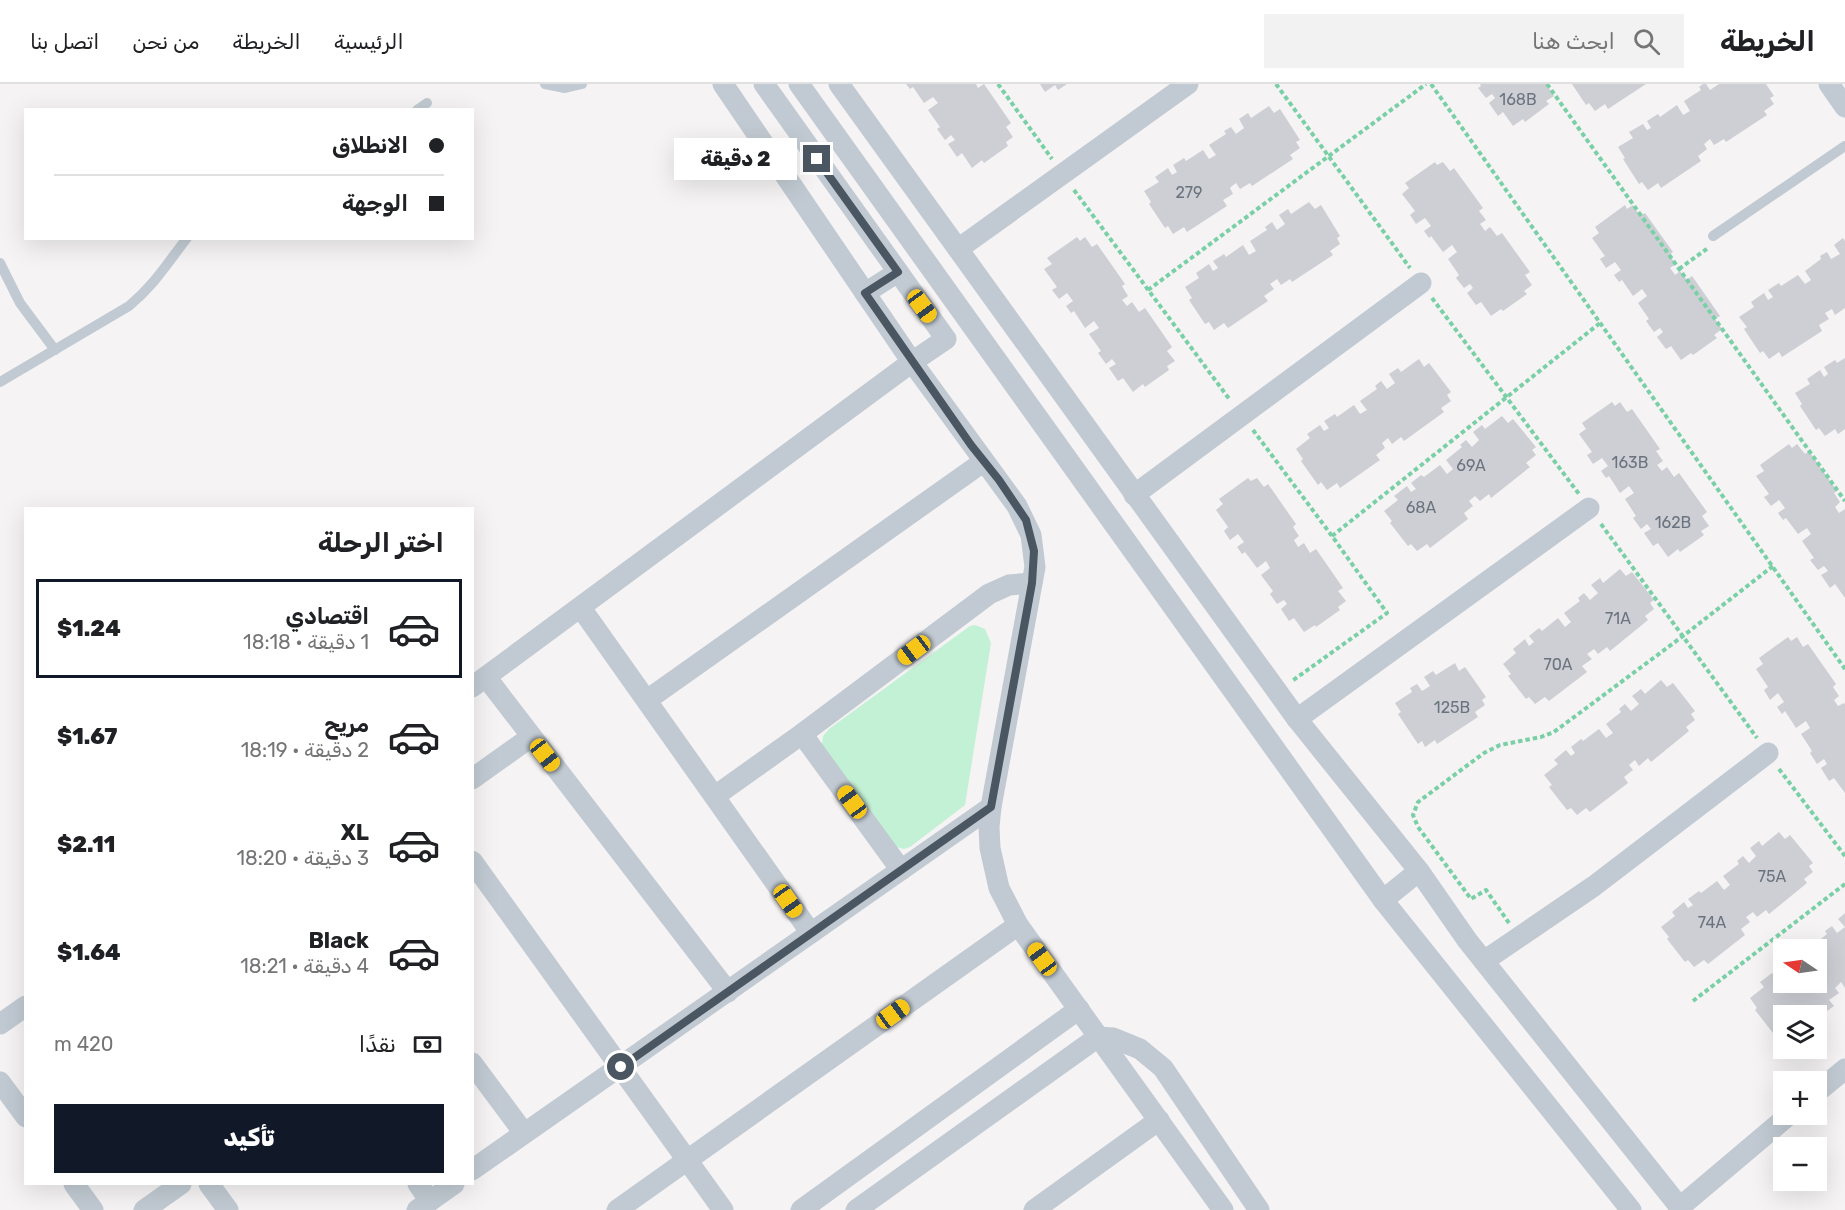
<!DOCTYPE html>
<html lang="ar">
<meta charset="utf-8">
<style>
:root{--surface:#fff;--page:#f2f2f2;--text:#202124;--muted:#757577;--line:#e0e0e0;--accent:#111827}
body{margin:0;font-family:Rubik,"Noto Naskh Arabic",sans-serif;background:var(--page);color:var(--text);direction:rtl;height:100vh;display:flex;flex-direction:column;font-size:22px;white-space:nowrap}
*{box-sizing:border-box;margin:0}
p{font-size:20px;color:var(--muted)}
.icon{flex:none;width:33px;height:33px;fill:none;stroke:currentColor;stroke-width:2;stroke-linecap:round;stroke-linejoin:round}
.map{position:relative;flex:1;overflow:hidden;direction:ltr}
.side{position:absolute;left:24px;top:423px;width:450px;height:678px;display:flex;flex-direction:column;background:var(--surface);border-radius:0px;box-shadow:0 6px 24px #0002;direction:rtl}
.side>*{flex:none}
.top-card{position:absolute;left:24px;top:24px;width:450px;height:132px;border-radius:0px;box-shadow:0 6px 24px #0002;direction:rtl;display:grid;align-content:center;height:132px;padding:0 30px;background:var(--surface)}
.needle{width:39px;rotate:283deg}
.fabs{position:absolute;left:1773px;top:855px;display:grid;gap:12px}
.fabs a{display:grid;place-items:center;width:54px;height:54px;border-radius:0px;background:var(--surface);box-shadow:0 6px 24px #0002;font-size:30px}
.end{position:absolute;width:27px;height:27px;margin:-14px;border:8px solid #4a5661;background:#fff;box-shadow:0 0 0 3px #fff}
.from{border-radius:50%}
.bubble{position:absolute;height:42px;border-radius:0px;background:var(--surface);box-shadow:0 6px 24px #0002;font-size:20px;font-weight:800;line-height:42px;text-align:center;direction:rtl}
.car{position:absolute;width:18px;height:36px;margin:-18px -9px;border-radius:8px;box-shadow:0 0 4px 2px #0007;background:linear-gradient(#f5c518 24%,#345 0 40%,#f5c518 0 76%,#345 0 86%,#f5c518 0)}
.top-card b{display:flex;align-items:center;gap:21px;height:57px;font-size:22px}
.top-card b+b{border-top:2px solid var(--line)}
.top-card i{width:15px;height:15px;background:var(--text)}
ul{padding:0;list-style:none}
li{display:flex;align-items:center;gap:18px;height:99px;margin:0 12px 9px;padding:0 18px;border:3px solid transparent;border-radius:0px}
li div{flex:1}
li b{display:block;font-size:22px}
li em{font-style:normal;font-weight:800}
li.selected{border-color:var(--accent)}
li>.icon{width:54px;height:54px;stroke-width:1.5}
h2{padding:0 30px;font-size:27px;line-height:72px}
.pay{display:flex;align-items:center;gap:15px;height:66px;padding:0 30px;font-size:22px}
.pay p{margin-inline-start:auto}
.button{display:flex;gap:12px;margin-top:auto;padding:12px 30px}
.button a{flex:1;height:69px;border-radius:0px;background:var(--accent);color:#fff;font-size:24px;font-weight:800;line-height:69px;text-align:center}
header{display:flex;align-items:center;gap:36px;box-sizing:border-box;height:84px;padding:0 30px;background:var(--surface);border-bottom:2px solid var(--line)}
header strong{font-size:28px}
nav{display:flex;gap:33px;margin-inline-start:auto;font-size:21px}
.search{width:420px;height:54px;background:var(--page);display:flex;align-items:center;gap:15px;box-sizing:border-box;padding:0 21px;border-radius:0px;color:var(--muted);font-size:22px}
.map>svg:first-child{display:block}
</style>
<header>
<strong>الخريطة</strong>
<div class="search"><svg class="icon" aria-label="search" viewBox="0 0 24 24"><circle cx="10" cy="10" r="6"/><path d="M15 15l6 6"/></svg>ابحث هنا</div>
<nav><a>الرئيسية</a><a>الخريطة</a><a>من نحن</a><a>اتصل بنا</a></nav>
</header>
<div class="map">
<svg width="1845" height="1126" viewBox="0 0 1845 1126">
<rect width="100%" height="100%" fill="#f5f3f3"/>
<polygon fill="#c3f1d5" points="975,541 985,545 991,559 965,721 910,763 904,765 893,762 822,660 823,652 829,645 970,542"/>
<g fill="#cdcfd5">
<polygon points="906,0 976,0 978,4 984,0 1011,39 1006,43 1013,53 1006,58 1008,62 984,79 982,76 972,84 962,69 957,73 948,60 955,56 951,51 945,56 937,45 940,43 928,26 938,19 933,13 924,19 913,3 910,5"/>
<polygon points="1040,0 1067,0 1058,6 1055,1 1045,8"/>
<polygon points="1480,0 1549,0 1547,1 1554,12 1546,17 1549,20 1525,38 1523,35 1513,42 1503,28 1498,32 1489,19 1495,14 1492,10 1486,14 1478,4 1481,2"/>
<polygon points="1572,0 1646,0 1608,25 1605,20 1595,27 1589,19 1586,21"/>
<polygon points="1703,0 1706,0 1710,6 1719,0 1766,0 1774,12 1770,14 1774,20 1764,27 1767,31 1726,58 1724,55 1714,61 1710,55 1704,60 1707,65 1698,72 1701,77 1661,104 1658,99 1648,106 1642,98 1639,100 1623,75 1625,74 1618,63 1633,54 1629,48 1643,40 1647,46 1651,44 1647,37 1658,30 1660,33 1677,21 1683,31 1690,27 1684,17 1701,6 1699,3"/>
<polygon points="1269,22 1274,29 1280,25 1300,56 1296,58 1300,64 1290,71 1293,75 1252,102 1250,99 1240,105 1236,99 1232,102 1230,104 1233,110 1223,116 1227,122 1187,148 1184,143 1173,150 1168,142 1165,144 1149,120 1151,118 1144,107 1159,98 1155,93 1168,84 1172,91 1177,88 1173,81 1184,74 1186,77 1203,66 1209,75 1216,71 1209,61 1226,50 1224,47 1231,43 1236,50 1244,44 1239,35 1248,29 1251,34"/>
<polygon points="1435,78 1437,81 1443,78 1450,87 1454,84 1483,124 1479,127 1486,136 1480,140 1483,144 1485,147 1490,143 1497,152 1502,149 1530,188 1525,191 1532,201 1524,207 1527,210 1503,227 1501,225 1491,232 1481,218 1476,221 1467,209 1473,204 1470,200 1464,204 1456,194 1459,191 1448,175 1457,168 1452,161 1443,168 1431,152 1429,154 1424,147 1431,142 1425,134 1416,140 1410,131 1415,127 1402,110 1409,104 1405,99"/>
<polygon points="1309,118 1315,125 1321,121 1340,152 1337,154 1340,160 1330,167 1333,171 1292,198 1290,195 1281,201 1277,195 1270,200 1274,205 1264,212 1268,217 1228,244 1224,239 1214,246 1209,238 1205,240 1189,216 1192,214 1185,203 1199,194 1196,189 1209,180 1213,187 1218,184 1213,177 1224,170 1226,173 1243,161 1249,171 1256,167 1250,157 1267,146 1265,143 1272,138 1277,146 1285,140 1279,131 1288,125 1291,130"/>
<polygon points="1625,121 1627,125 1633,121 1640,132 1645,129 1673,168 1669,171 1676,180 1670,184 1673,188 1675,191 1680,187 1687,196 1692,192 1720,232 1715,235 1722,245 1714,251 1717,254 1693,271 1691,269 1681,276 1671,262 1666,265 1657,253 1663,248 1660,244 1654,248 1646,237 1649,235 1638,219 1647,212 1642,205 1633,212 1622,196 1619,198 1614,191 1621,186 1615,178 1606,184 1600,175 1605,172 1592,154 1599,149 1595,143"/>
<polygon points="1077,153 1080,157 1085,153 1092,163 1097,160 1125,200 1122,202 1128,212 1122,216 1127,222 1132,218 1139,228 1145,224 1172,263 1167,267 1175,277 1167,282 1169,286 1145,303 1143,300 1133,308 1123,294 1118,297 1109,284 1116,280 1112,275 1106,280 1098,269 1101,267 1089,250 1099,244 1094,237 1085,244 1074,227 1071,229 1066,222 1073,217 1067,209 1059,215 1052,206 1057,203 1044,185 1052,180 1047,174"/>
<polygon points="1843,154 1845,157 1845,224 1835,231 1832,225 1825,229 1829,235 1819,241 1822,247 1782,273 1779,268 1769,275 1763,267 1760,269 1744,245 1747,243 1739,233 1754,223 1751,218 1764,209 1768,216 1773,213 1768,206 1779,199 1781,202 1798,191 1805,200 1811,196 1805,187 1821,175 1820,172 1827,168 1831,175 1840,170 1834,161"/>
<polygon points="1845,274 1845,345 1838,350 1835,345 1825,352 1819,344 1816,346 1800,322 1802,320 1795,309 1810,300 1807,295 1820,286 1824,293 1828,290 1824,283 1835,276 1837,279"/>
<polygon points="1419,275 1424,283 1429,279 1451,308 1447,311 1451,317 1441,324 1444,328 1404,357 1401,353 1392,360 1388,354 1382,359 1385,364 1376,371 1380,376 1340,404 1337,399 1327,406 1321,398 1318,401 1301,377 1303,375 1296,365 1310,354 1307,350 1320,341 1324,347 1329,344 1324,337 1335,330 1337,333 1354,321 1360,330 1367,326 1360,317 1377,305 1375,302 1381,297 1387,305 1395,299 1389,290 1398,284 1401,288"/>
<polygon points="1612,318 1615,322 1620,318 1627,328 1632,325 1660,365 1656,367 1663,377 1657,381 1662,387 1667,383 1674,393 1679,389 1707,428 1702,432 1709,442 1701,447 1704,451 1680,468 1678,465 1668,473 1658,459 1653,462 1644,449 1651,445 1647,440 1641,445 1633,434 1636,432 1625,415 1634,409 1629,402 1620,409 1609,392 1606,394 1601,387 1608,382 1602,374 1593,380 1587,371 1592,368 1579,350 1586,345 1582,339"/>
<polygon points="1502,332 1508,339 1513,335 1536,363 1532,366 1536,371 1526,379 1530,383 1491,414 1489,410 1480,417 1475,412 1469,417 1473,422 1464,429 1468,435 1430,464 1427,460 1417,467 1411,460 1408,462 1390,439 1392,437 1384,427 1398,416 1394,412 1407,402 1411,408 1416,405 1411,399 1421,391 1424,393 1440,381 1447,390 1453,385 1446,376 1462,363 1460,361 1466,356 1472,363 1479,356 1473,348 1482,341 1485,345"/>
<polygon points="1789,360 1792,364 1797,360 1805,370 1809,367 1837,407 1834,409 1840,418 1835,423 1839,429 1845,425 1845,514 1835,500 1830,504 1821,491 1828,487 1824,482 1818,486 1810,476 1814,474 1802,457 1811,450 1807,444 1798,450 1786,434 1783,436 1778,429 1785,424 1779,416 1771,422 1764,413 1769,410 1756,392 1764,387 1760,381"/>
<polygon points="1248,394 1251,397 1257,394 1264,403 1268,400 1296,440 1293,443 1299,452 1294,456 1298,463 1304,459 1310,469 1316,465 1343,504 1338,507 1346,517 1338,523 1340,526 1316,543 1315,541 1304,548 1294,534 1289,537 1281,525 1287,520 1284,516 1277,520 1270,510 1273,507 1261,491 1270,484 1266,477 1257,484 1245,468 1242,470 1237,463 1244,458 1238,450 1230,456 1224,447 1228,443 1216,426 1223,420 1219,415"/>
<polygon points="1620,485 1626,492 1632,488 1654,516 1650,519 1654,525 1645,532 1648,536 1610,567 1607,563 1598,570 1594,565 1590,568 1587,570 1592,575 1582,582 1587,588 1549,617 1545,613 1535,620 1529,613 1526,615 1508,592 1511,590 1503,580 1516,569 1513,565 1525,555 1529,562 1534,558 1529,552 1539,544 1542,547 1558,534 1565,543 1571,538 1564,529 1580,517 1578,514 1584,509 1590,516 1598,509 1591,501 1600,494 1603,499"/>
<polygon points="1788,553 1791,557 1797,553 1803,563 1808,560 1836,600 1833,603 1839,612 1834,616 1838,622 1844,619 1845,620 1845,709 1834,694 1829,697 1821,684 1827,680 1824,675 1817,680 1810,669 1812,667 1801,650 1810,644 1806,637 1796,644 1785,627 1782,630 1777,623 1784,618 1778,609 1770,616 1764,606 1768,603 1756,585 1763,580 1759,574"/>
<polygon points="1455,579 1459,587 1465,583 1486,613 1482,616 1485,621 1475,628 1478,633 1437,660 1435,656 1425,663 1422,657 1418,660 1398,630 1401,628 1395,619 1412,608 1410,604 1417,600 1422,607 1430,602 1424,593 1433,587 1436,591"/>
<polygon points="1661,596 1667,603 1673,599 1695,627 1691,630 1695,636 1686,643 1689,647 1651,678 1648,674 1639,682 1635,676 1629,681 1633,686 1624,693 1628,699 1590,728 1586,724 1577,731 1571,724 1567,726 1549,703 1552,701 1544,691 1558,680 1554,676 1566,666 1571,672 1575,669 1571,663 1581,655 1583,657 1599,645 1606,654 1613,649 1606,640 1621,628 1619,625 1625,620 1631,627 1639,620 1632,612 1641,605 1645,610"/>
<polygon points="1779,748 1785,755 1790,751 1813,779 1809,782 1813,788 1804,795 1807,799 1769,830 1766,826 1757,833 1753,828 1746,833 1750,838 1741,845 1745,851 1708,880 1704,876 1694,883 1688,876 1685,878 1667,855 1669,853 1661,843 1675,832 1672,828 1684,818 1688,824 1693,821 1688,815 1699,807 1701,809 1717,797 1724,806 1730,801 1723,792 1739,780 1737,777 1743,772 1749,779 1756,772 1750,764 1759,757 1762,762"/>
<polygon points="1845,829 1845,904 1841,898 1835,904 1839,909 1829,916 1834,922 1816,935 1816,932 1784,932 1784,956 1777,946 1773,949 1755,926 1757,924 1750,914 1764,903 1760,898 1772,889 1777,895 1781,892 1776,885 1784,880 1784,898 1816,898 1816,873 1818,872 1816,866 1811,863 1827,850 1825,847 1832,842 1837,849 1845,843 1838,835"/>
</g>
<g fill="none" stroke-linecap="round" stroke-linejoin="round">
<g stroke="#7ad0a6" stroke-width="4" stroke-dasharray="4.5 3" stroke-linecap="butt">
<polyline points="998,0 1052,75"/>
<polyline points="1276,0 1410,184"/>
<polyline points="1431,0 1845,585"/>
<polyline points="1547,0 1845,417"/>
<polyline points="1074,106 1230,316"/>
<polyline points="1679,185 1708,164"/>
<polyline points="1148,206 1426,0"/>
<polyline points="1432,214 1579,410"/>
<polyline points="1253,346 1332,452 1387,529 1292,597"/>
<polyline points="1601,440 1757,654"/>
<polyline points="1332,452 1600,239"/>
<polyline points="1779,685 1845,772"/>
<polyline points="1509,839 1486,806 1471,815 1418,743 1413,731 1418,718 1484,669 1500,661 1541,653 1554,648 1683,552 1773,482"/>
<polyline points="1693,917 1845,800"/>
</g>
<g stroke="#c1cad2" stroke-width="10">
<polyline points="545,0 565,4 582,0"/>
<polyline points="417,26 427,19"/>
<polyline points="1713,152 1845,62"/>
<polyline points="0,179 20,219 55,266"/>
<path d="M 0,298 L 129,222 C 155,200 166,181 187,154"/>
</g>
<g stroke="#c1cad2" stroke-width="21">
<polyline points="723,0 912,278 1017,422 1031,451 1035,483 991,723 989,743 990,764 999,804 1018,841 1223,1126"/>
<polyline points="799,0 1383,816 1631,1126"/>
<polyline points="839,0 1297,635 1419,787 1467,856 1682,1126"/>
<polyline points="1829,0 1845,23"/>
<polyline points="958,165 1188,0"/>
<polyline points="865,209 898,188"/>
<polyline points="1134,411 1421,199"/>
<polyline points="581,524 811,849"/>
<polyline points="486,593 728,908"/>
<polyline points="472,603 912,278 946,255 764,0"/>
<polyline points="647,616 983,378"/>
<polyline points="1297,635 1589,424"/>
<polyline points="802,650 901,786"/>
<polyline points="472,695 531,653"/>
<polyline points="715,712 802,650 989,510 1009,501 1032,499"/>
<polyline points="472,777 723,1126"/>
<polyline points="1383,816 1419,787"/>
<polyline points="1484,877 1594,802 1768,669"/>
<polyline points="0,940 26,922"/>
<polyline points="472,979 524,1049"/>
<polyline points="0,998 26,1033"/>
<polyline points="1816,1009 1845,985"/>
<polyline points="472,1086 991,723"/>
<polyline points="74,1100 93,1126"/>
<polyline points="209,1100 228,1126"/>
<polyline points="418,1100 430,1117"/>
<polyline points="1680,1123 1790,1030"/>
<polyline points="144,1126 181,1100"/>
<polyline points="417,1126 454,1100"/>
<polyline points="617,1126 1018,841"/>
<polyline points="801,1126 1079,925"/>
<polyline points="856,1126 1098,953 1113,954 1140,965 1163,984 1259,1126"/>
<polyline points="1034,1126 1159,1036"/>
</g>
</g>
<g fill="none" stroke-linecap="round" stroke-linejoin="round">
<polyline stroke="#4a5661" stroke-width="8" points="621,983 991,723 1032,499 1034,467 1026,436 999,396 971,361 865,209 898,188 817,75"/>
</g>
<g text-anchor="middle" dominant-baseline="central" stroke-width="6" stroke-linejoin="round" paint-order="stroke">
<g font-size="16" fill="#6b747e">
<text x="1518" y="15">168B</text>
<text x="1189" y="108">279</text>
<text x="1630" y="378">163B</text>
<text x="1471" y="381">69A</text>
<text x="1421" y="423">68A</text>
<text x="1673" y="438">162B</text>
<text x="1618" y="534">71A</text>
<text x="1558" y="580">70A</text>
<text x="1452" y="623">125B</text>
<text x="1772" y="792">75A</text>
<text x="1712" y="838">74A</text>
</g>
</g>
</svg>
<div class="fabs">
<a><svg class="needle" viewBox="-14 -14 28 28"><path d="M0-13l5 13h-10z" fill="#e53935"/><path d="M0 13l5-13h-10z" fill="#757577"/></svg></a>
<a><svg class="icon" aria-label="layers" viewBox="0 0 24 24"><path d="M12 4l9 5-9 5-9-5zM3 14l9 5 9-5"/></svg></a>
<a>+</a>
<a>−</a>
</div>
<i class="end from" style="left:621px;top:983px"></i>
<i class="end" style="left:817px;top:75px"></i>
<div class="bubble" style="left:674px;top:54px;width:123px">2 دقيقة</div>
<i class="car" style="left:922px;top:222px;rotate:144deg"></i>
<i class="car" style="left:914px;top:566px;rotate:233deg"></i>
<i class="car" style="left:545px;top:671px;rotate:142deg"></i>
<i class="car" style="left:852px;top:718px;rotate:324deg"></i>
<i class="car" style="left:788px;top:817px;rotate:145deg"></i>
<i class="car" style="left:1042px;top:875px;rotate:324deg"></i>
<i class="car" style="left:893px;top:930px;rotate:54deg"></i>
<div class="top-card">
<b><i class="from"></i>الانطلاق</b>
<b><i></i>الوجهة</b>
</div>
<section class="side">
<h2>اختر الرحلة</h2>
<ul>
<li class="selected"><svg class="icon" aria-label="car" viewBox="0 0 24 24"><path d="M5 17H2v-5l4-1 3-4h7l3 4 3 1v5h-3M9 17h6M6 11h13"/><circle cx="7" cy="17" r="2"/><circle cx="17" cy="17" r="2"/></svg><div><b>اقتصادي</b><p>1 دقيقة · 18:18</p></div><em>$1.24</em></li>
<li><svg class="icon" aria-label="car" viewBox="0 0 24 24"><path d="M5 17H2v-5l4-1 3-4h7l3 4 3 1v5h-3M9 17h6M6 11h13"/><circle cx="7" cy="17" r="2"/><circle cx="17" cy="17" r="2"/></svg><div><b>مريح</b><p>2 دقيقة · 18:19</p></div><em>$1.67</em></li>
<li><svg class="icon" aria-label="car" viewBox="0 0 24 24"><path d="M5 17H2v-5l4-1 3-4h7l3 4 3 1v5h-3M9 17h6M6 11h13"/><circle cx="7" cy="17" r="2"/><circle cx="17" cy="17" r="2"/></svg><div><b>XL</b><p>3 دقيقة · 18:20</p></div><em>$2.11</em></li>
<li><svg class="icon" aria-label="car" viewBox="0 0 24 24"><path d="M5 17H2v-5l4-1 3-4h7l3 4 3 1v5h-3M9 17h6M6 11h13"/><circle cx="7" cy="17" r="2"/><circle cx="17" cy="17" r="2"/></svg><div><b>Black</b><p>4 دقيقة · 18:21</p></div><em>$1.64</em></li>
</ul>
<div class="pay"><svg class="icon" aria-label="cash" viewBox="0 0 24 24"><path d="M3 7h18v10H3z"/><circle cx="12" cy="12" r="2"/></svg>نقدًا<p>420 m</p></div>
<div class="button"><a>تأكيد</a></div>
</section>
</div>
